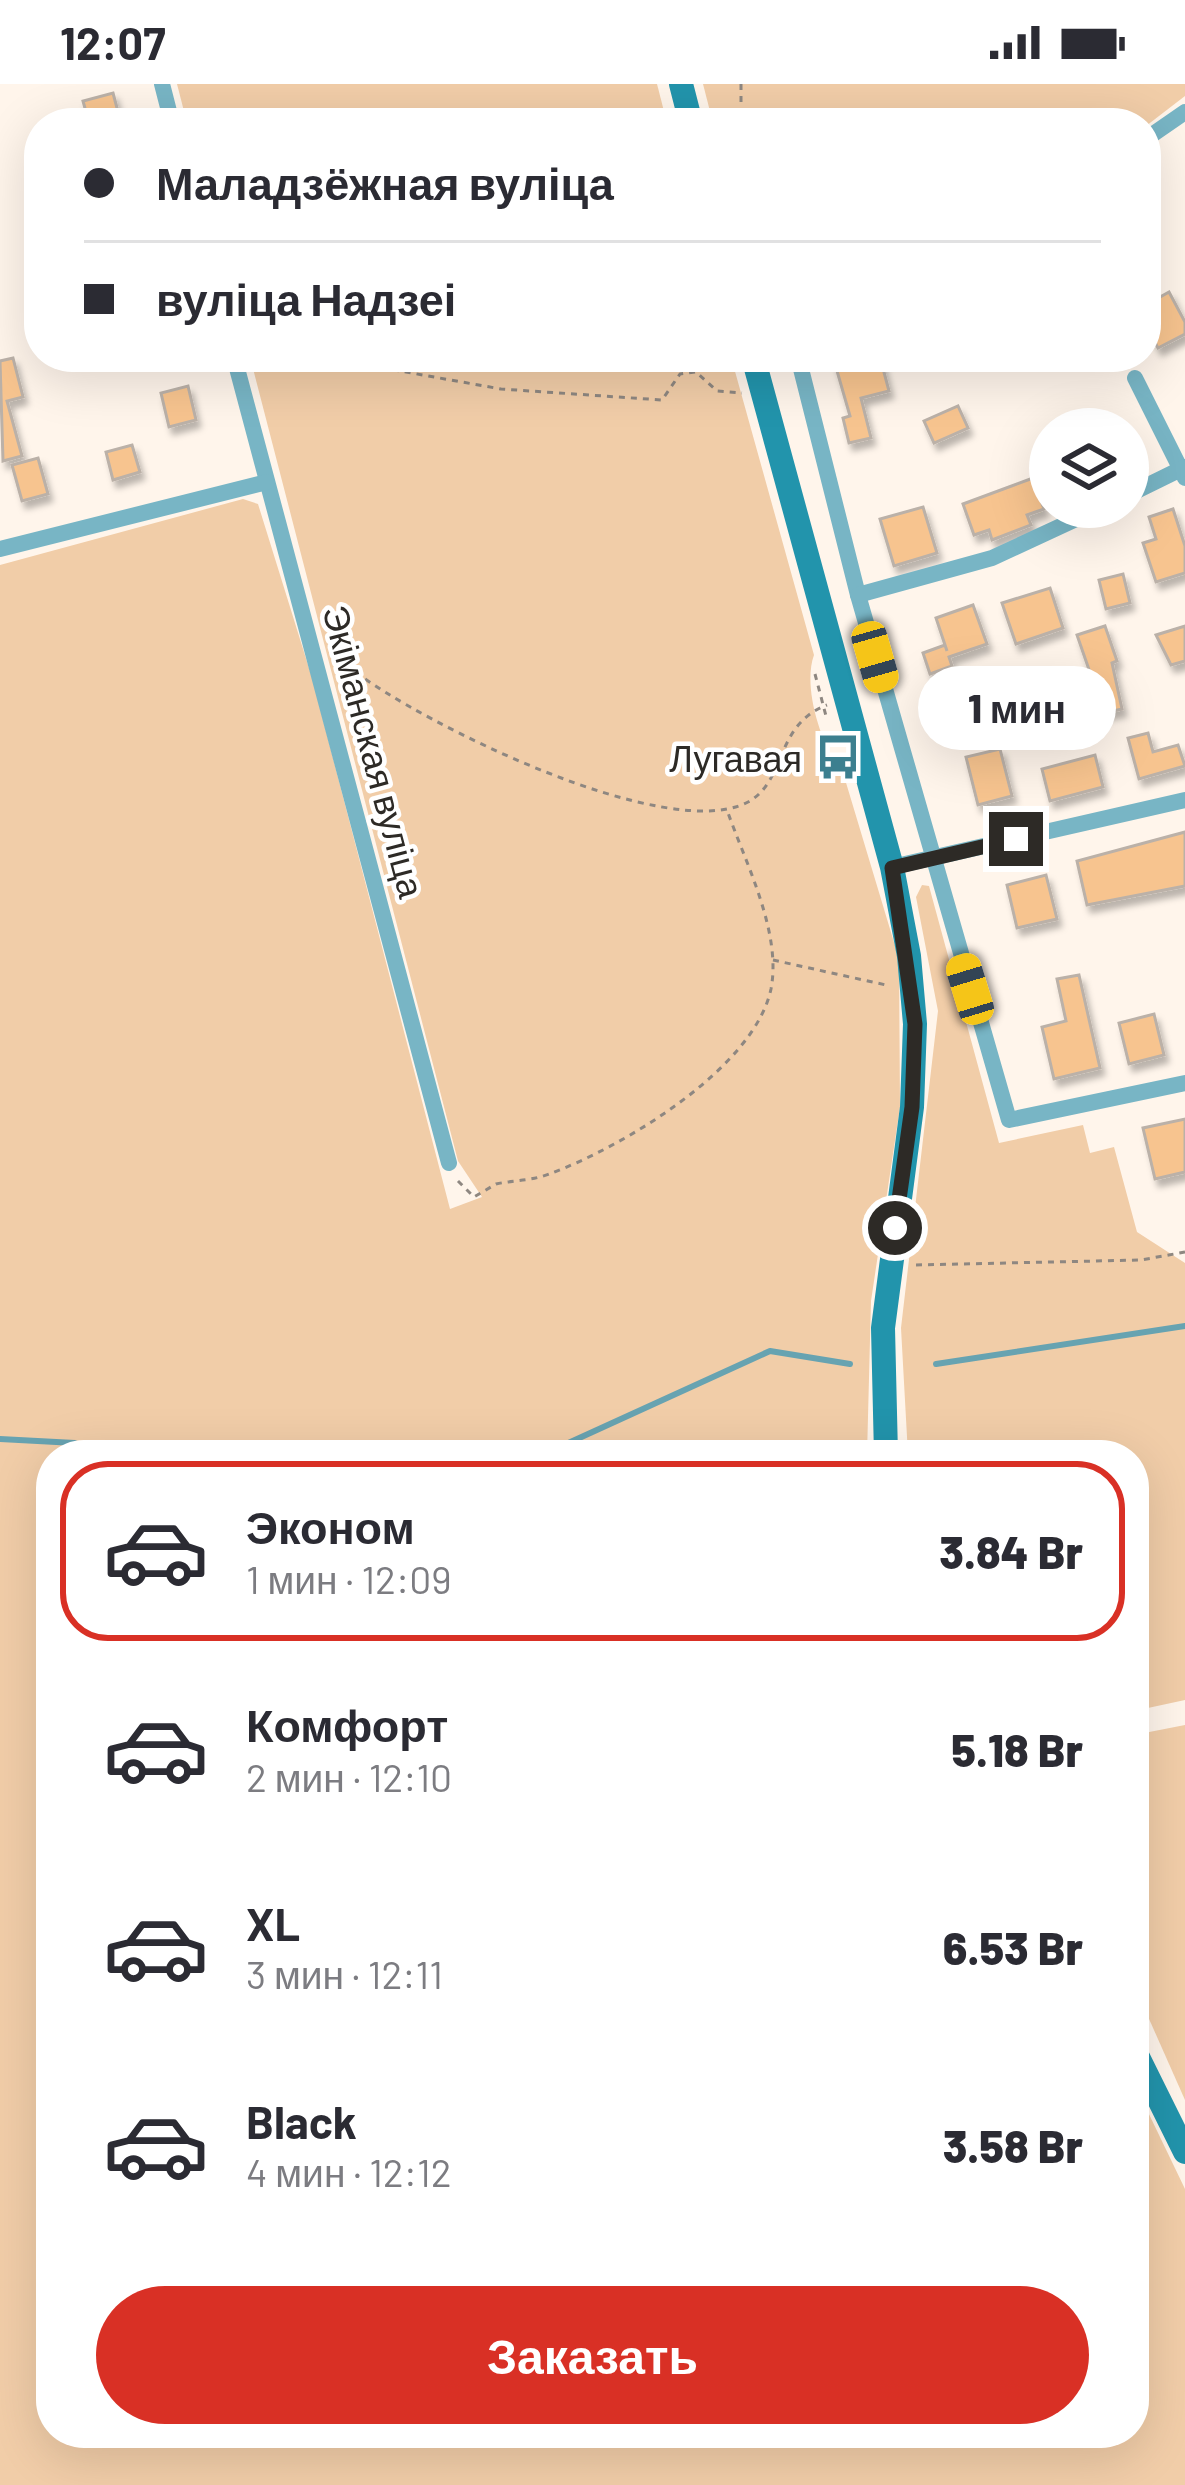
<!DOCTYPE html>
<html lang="ru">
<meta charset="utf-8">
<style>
:root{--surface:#fff;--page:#f2f2f3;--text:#2b2b33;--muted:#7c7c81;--line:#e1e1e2;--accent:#d93025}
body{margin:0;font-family:Barlow,sans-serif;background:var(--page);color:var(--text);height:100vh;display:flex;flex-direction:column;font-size:45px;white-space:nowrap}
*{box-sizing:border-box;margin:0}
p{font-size:39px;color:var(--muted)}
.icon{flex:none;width:66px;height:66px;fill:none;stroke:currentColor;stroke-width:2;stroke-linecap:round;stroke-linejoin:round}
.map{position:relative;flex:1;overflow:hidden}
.sheet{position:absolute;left:36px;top:1356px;width:1113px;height:1008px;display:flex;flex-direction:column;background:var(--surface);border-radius:48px;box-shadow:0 12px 48px #0002}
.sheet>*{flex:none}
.guide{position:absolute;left:24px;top:24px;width:1137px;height:264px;border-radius:48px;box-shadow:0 12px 48px #0002;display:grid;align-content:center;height:264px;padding:0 60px;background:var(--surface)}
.tools{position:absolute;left:1029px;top:324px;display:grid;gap:24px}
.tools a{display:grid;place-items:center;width:120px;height:120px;border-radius:50%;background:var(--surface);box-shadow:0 12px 48px #0002;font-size:60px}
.end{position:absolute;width:54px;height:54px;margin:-27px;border:15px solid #2d2a26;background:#fff;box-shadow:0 0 0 6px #fff}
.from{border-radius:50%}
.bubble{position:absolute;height:84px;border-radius:42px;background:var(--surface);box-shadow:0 12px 48px #0002;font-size:39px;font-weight:800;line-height:84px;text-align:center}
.car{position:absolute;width:36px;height:72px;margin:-36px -18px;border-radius:15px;box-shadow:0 0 9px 3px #0007;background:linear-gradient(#f5c518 24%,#345 0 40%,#f5c518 0 76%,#345 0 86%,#f5c518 0)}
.guide b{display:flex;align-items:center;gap:42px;height:114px;font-size:45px}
.guide b+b{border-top:3px solid var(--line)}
.guide i{width:30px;height:30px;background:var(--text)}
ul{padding:21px 0 0;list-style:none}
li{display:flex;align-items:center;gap:36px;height:180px;margin:0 24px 18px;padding:0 36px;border:6px solid transparent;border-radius:48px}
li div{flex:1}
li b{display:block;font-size:45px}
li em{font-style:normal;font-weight:800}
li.active{border-color:var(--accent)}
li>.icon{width:108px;height:108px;stroke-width:1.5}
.action{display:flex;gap:24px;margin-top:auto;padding:24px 60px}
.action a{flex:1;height:138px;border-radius:72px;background:var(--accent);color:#fff;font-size:48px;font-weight:800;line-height:138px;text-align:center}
.status{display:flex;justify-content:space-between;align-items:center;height:84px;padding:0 60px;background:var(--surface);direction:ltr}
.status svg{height:33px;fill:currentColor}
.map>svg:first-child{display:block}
</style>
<div class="status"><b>12:07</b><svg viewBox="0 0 49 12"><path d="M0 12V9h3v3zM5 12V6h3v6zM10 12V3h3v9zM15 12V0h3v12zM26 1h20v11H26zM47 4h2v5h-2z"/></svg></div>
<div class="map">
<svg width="1185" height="2401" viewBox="0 0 1185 2401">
<defs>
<filter id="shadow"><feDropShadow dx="4" dy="7" stdDeviation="3" flood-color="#0004"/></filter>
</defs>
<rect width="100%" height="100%" fill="#fff5eb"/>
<g fill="#f1cda8">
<polygon points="177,0 657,0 667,39 187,39"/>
<polygon points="703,0 1185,0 1185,12 1146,42 713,39"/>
<path d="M 250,273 L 731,273 L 814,571 C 802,604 822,664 844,692 L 899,875 L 900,1023 L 871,1217 L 867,1371 L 51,1371 L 51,2349 L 1134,2349 L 1134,1999 L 1185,2105 L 1185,2401 L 0,2401 L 0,481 L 243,415 L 258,420 L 313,597 L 450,1125 L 482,1113 L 458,1077 Z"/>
<polygon points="922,801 929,802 999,1059 1083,1041 1090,1069 1114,1063 1137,1148 1185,1179 1185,1616 1134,1627 1134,1371 908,1371 901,1244 938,927 916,813"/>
<polygon points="1185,1641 1185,2016 1134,1901 1134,1651"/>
</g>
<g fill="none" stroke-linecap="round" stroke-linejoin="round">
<g stroke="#67a3b1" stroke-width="6">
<polyline points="936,1280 1185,1242"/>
<polyline points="0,1355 75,1359 96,1371"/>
<polyline points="542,1371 770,1267 850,1280"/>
</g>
</g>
<g fill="#f7c48f" stroke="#bbb1a8" stroke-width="3" filter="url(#shadow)">
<polygon points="113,9 121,39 89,39 83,17"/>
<polygon points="1169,208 1185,238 1185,250 1158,264 1146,242 1146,221"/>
<polygon points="833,273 880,273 889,307 861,314 871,354 849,359 843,334 850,332"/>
<polygon points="13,274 23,313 7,317 22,372 3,377 0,277"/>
<polygon points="188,302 196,336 169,343 161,309"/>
<polygon points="958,322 968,344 934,359 924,337"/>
<polygon points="132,361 140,388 113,396 106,368"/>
<polygon points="38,374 48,410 22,417 12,381"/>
<polygon points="1033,394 1044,425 1027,431 1031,441 992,456 989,446 974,451 963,420"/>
<polygon points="923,423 937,469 894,482 880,435"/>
<polygon points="1173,425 1185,462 1185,489 1156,498 1143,459 1156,455 1149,433"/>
<polygon points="1123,490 1130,519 1106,525 1099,496"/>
<polygon points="1050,504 1063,544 1016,560 1002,519"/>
<polygon points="973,521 987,560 949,573 952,582 930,590 923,569 945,561 947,567 936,534"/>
<polygon points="1105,542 1117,577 1112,579 1122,625 1094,631 1088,605 1095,603 1077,551"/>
<polygon points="1185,542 1185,577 1171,581 1156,551"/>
<polygon points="1148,649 1153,668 1178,661 1185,682 1139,695 1128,654"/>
<polygon points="1000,665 1012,712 978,721 966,673"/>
<polygon points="1095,671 1103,703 1050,717 1042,685"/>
<polygon points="1185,748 1185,802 1087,821 1077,777"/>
<polygon points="1046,791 1057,835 1017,844 1007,801"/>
<polygon points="1079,891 1100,984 1054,995 1042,943 1066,937 1057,895"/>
<polygon points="1154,930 1164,971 1129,980 1119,939"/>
<polygon points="1185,1035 1185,1088 1155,1095 1143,1044"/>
</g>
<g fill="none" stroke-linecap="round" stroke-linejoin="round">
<g stroke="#8e8781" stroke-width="3" stroke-dasharray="6 6" stroke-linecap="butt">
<polyline points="741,0 741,39"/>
<polyline points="322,273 501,305 662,316 680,290 696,288 717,307 742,309"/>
<path d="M 321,531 L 346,548 L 354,587 C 422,639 667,761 748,718 C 787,697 774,641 827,621"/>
<polyline points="815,590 826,632"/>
<polyline points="773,876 886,901"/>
<path d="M 458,1097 L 474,1113 L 496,1100 C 514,1096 531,1097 549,1090 C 621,1064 754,985 771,905 C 782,848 745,778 727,726"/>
<polyline points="916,1181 1141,1176 1185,1168"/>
</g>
<g stroke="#78b5c5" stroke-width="16">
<polyline points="162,0 172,39"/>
<polyline points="1146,55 1185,28"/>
<polyline points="234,273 449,1079"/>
<polyline points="798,273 858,511 1009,1036 1185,999"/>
<polyline points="1135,294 1185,394"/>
<polyline points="1128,411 1185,383"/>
<polyline points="0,465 267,398"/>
<polyline points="858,511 992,474 1102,423"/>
<polyline points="892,783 1185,716"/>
</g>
<g stroke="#2294ac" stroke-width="24">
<polyline points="681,0 691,39"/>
<polyline points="753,273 892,783 909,872 915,940 912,1023 883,1244 886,1371"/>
<polyline points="1134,1965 1185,2068"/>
</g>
</g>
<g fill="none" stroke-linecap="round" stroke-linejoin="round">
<polyline stroke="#2d2a26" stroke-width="15" points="895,1144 912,1023 915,940 892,784 1016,755"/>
</g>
<defs>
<g id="bus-bare" transform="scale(3.6)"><path d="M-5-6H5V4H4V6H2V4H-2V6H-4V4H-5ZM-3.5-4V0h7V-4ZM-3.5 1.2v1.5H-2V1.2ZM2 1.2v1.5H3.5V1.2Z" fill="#3c7f8f" stroke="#fff" stroke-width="2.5" paint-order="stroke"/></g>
</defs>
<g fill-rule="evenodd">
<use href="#bus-bare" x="838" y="673"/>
</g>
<g text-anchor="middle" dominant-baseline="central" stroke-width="9" stroke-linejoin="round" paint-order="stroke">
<g font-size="36" fill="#2d2a26" stroke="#fff">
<text transform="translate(375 667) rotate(75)">Экіманская вуліца</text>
</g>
<g font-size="36" fill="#2d2a26" stroke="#fff" text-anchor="end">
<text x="802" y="673">Лугавая</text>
</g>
</g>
</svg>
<div class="tools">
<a><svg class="icon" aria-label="layers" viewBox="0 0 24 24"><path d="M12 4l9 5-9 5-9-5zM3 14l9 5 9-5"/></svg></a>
</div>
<i class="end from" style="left:895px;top:1144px"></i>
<i class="end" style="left:1016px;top:755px"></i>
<div class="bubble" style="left:918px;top:582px;width:198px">1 мин</div>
<i class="car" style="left:875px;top:573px;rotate:164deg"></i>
<i class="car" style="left:970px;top:905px;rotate:343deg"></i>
<div class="guide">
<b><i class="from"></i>Маладзёжная вуліца</b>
<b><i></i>вуліца Надзеі</b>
</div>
<section class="sheet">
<ul>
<li class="active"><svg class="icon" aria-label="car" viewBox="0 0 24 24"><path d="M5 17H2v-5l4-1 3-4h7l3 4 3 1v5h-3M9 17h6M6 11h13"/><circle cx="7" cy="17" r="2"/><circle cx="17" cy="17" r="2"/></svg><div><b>Эконом</b><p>1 мин · 12:09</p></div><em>3.84 Br</em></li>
<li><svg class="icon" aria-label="car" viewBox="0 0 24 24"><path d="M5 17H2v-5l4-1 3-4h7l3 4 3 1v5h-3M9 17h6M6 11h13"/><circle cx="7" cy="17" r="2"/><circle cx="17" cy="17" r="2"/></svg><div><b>Комфорт</b><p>2 мин · 12:10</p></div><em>5.18 Br</em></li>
<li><svg class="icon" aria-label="car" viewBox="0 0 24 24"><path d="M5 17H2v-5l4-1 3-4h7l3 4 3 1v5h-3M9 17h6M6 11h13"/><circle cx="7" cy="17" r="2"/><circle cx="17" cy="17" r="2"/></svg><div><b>XL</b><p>3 мин · 12:11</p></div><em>6.53 Br</em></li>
<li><svg class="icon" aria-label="car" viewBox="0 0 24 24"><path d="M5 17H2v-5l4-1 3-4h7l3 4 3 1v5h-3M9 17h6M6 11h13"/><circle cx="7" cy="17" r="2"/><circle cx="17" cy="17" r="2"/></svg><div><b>Black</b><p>4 мин · 12:12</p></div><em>3.58 Br</em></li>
</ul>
<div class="action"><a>Заказать</a></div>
</section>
</div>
